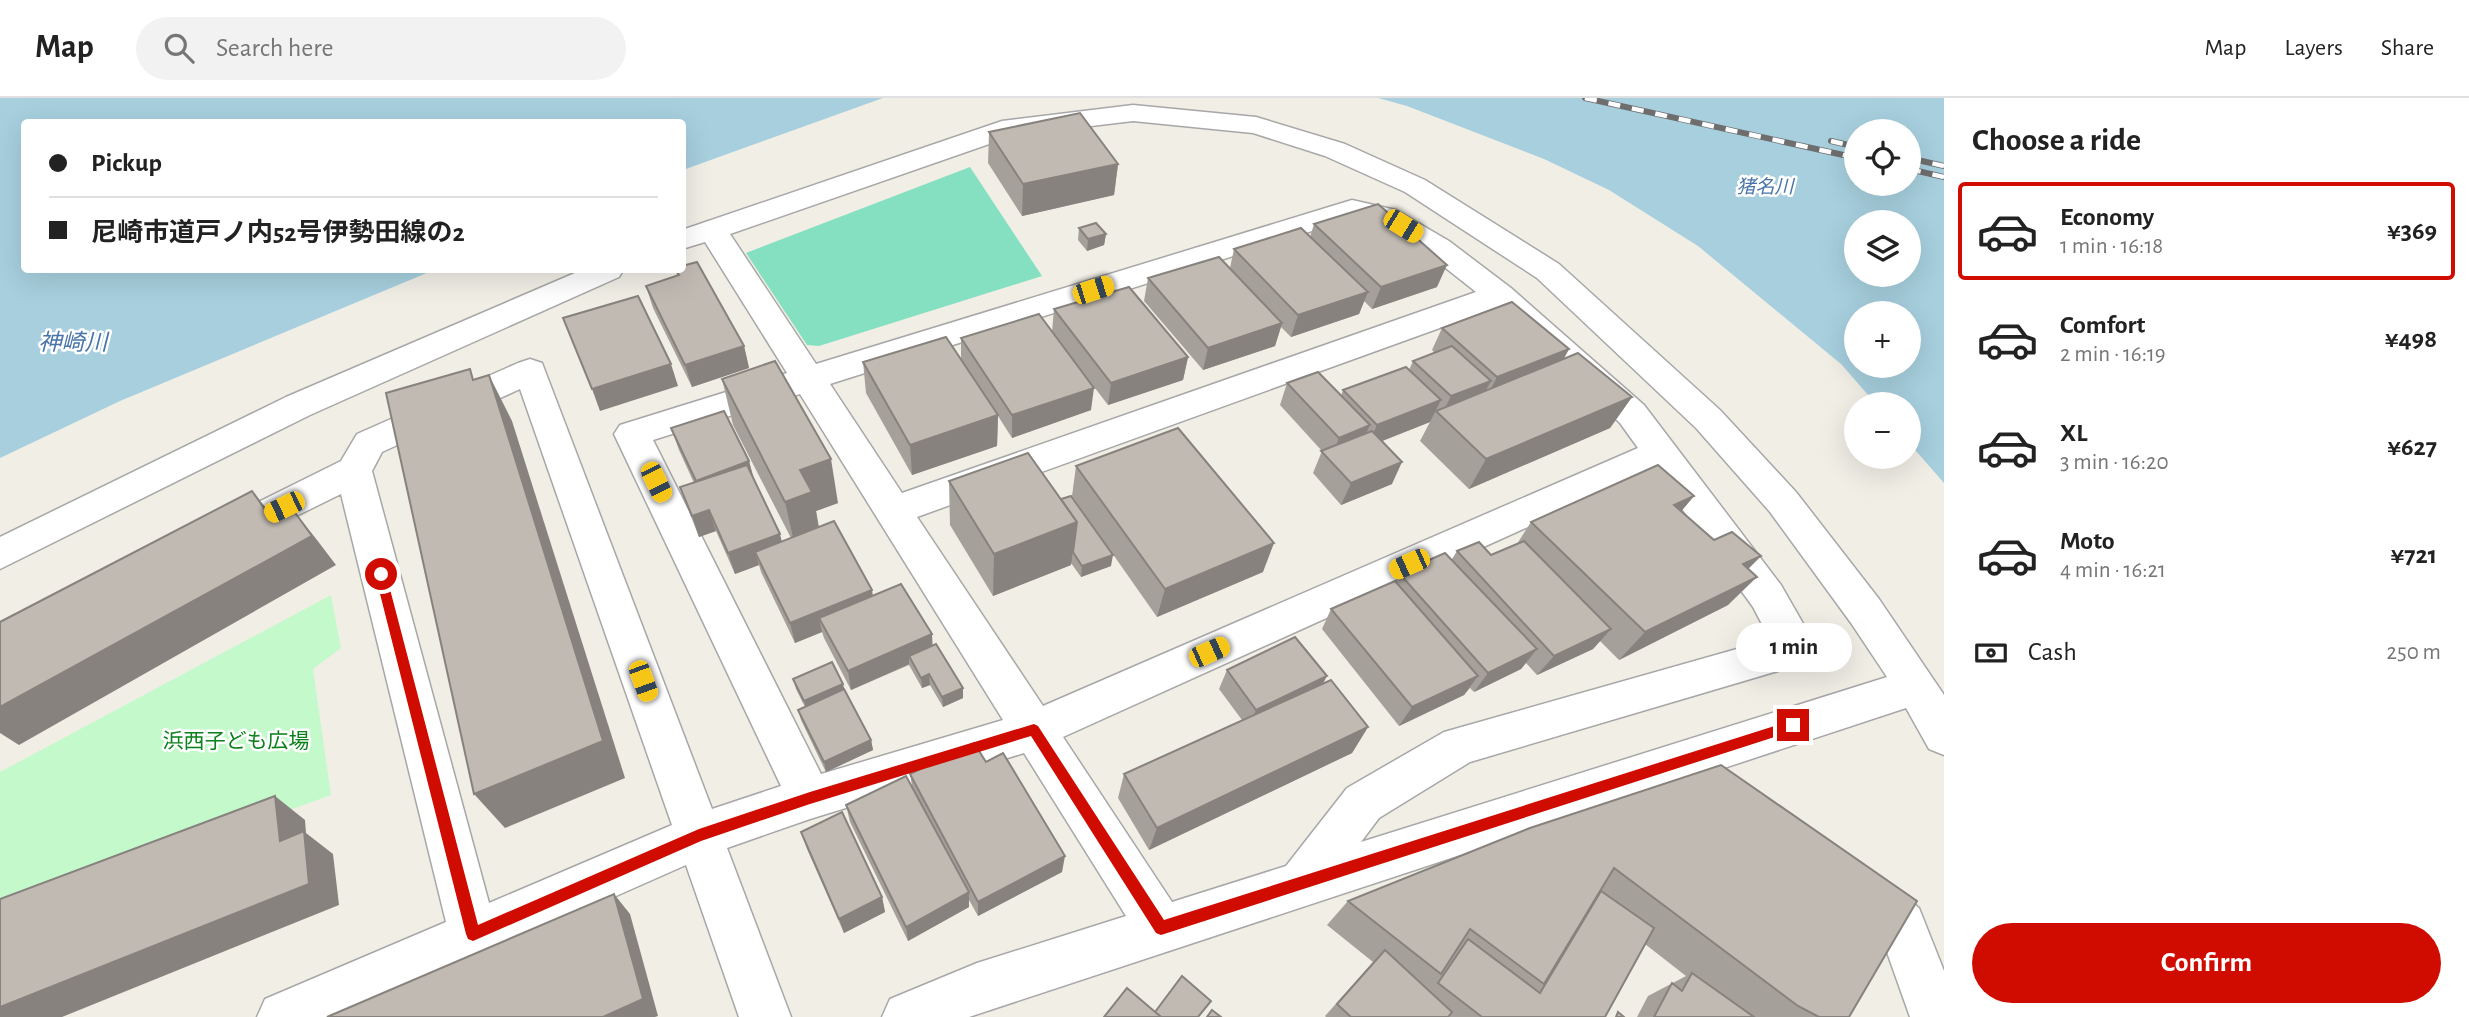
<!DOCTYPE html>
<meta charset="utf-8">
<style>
:root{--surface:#fff;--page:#f2f2f2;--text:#222;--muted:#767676;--line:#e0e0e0;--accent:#d00b00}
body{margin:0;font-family:"Alegreya Sans","Noto Sans JP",sans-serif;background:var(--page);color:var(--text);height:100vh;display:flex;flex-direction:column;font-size:26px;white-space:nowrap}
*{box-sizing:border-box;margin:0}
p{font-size:23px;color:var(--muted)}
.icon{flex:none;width:38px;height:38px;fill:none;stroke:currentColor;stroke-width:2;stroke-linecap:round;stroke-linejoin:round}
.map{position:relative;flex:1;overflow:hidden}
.side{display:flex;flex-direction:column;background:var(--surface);width:525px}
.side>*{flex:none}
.hud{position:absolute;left:21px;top:21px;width:665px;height:154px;border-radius:7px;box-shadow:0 7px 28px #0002;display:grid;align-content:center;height:154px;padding:0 28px;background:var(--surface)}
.buttons{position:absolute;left:1844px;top:21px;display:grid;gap:14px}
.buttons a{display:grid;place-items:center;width:77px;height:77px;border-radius:50%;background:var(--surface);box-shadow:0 7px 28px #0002;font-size:35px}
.end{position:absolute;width:32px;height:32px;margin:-16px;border:9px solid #d00b00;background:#fff;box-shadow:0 0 0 4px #fff}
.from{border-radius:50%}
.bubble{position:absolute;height:49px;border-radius:24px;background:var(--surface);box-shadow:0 7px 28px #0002;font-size:23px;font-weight:700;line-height:49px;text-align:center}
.car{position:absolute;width:21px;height:42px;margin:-21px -10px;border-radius:9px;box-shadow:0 0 5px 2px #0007;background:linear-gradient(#f5c518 24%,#345 0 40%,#f5c518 0 76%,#345 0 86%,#f5c518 0)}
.hud b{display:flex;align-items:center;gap:24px;height:66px;font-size:26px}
.hud b+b{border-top:2px solid var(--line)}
.hud i{width:18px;height:18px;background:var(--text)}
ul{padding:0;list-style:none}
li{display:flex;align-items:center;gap:21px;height:98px;margin:0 14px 10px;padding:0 14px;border:4px solid transparent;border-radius:7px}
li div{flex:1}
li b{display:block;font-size:26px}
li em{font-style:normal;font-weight:700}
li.active{border-color:var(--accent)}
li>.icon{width:63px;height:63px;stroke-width:1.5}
h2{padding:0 28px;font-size:32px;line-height:84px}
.pay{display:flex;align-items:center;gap:18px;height:77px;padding:0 28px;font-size:26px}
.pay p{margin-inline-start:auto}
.cta{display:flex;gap:14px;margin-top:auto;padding:14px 28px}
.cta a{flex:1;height:80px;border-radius:42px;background:var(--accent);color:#fff;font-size:28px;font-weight:700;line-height:80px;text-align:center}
header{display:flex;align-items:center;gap:42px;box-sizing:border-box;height:98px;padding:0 35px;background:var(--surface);border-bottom:2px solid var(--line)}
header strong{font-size:33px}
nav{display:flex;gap:38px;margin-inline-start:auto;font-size:24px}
.search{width:490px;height:63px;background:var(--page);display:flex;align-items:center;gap:18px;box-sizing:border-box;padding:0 24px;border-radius:38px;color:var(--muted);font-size:26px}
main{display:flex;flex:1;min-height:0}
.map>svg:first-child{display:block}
</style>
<header>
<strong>Map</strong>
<div class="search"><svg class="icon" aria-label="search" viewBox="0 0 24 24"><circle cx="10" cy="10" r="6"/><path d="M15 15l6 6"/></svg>Search here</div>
<nav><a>Map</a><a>Layers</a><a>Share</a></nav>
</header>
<main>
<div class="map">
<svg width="1944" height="919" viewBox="0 0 1944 919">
<rect width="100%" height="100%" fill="#f1eee6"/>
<polygon fill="#c4facb" points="331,497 341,550 313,571 331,697 0,818 0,674"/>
<polygon fill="#84e0c1" points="970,69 1042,178 819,248 807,247 746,155"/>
<g fill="#a7cfde" fill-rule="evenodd">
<polygon points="0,0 883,0 683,72 682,24 24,24 24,172 434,172 120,303 0,360"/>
<path d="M 1378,0 L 1944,0 L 1944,385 L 1909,345 L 1909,306 L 1876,306 L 1841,266 L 1698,148 L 1609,92 L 1544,61 L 1407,8 ZM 1857,33 L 1909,33 L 1909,86 L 1857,86 ZM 1857,124 L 1909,124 L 1909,177 L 1857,177 ZM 1857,215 L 1909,215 L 1909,268 L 1857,268 Z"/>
</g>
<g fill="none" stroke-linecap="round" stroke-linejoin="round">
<g stroke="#a7a7a7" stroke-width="3">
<g id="minor">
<path d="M 1133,7 L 1256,19 L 1345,46 L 1425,82 L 1559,166 L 1720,312 L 1796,394 L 1879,501 L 1944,597 L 1944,657 L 1929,651 L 1906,610 L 969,919 L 882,919 L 890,901 L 977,865 L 1126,818 L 1024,655 L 810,721 L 727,750 L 791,919 L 739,919 L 686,767 L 342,919 L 257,919 L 265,901 L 446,824 L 341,396 L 225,453 L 212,449 L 206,438 L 212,427 L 341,363 L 357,336 L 518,265 L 530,261 L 542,265 L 712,711 L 781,688 L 614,336 L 620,327 L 787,275 L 705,144 L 682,151 L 682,132 L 1002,23 ZM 1133,23 L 1253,35 L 1325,58 L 1405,94 L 1537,180 L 1696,330 L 1770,414 L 1851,525 L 1887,579 L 1361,744 L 1379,720 L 1470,664 L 1788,570 L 1805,529 L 1781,487 L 1644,307 L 1511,190 L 1449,143 L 1396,112 L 1352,102 L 1342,105 L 816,266 L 730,136 L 1015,37 ZM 1353,120 C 1400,130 1439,165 1476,194 L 902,395 L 830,286 ZM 1495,210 L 1620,325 L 1638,350 L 1043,608 L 917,419 ZM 520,291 L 672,727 L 489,805 L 372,373 L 382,354 ZM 800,296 L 1003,622 L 821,676 L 653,342 ZM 1654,372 L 1753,509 L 1764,530 L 1758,545 L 1444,634 L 1347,690 L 1286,768 L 1172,804 L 1063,639 Z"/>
<polygon points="582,172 623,172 619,179 310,317 0,471 0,439 286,299"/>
<polygon points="1863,772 1880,779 1919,810 1944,873 1944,919 1910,919 1883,843 1846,813 1839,796 1846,779"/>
</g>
</g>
<use href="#minor" fill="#fff" fill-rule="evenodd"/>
<g stroke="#6e6e6e" stroke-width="6">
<g id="rail">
<polyline points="1585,0 1857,60"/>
<polyline points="1831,43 1857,49"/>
<polyline points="1909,60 1944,68"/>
<polyline points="1909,71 1944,79"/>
</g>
</g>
<use href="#rail" stroke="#fff" stroke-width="4.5" stroke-dasharray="12" stroke-linecap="butt"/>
</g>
<g fill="#a6a09a">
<polygon points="989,34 1118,66 1114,97 1022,118 988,65"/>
<polygon points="1314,126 1437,189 1372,211 1364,203 1359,216 1291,239 1281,229 1275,248 1203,272 1144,203 1148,180 1230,170 1234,151 1310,139"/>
<polygon points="1079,130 1106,136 1104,147 1087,153 1078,142"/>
<polygon points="676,172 744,248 749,270 692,289 653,210 646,188 677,178"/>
<polygon points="1054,211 1188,259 1183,282 1108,307 1052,234"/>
<polygon points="1442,230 1569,251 1564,261 1632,299 1610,330 1469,391 1420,343 1430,324 1382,343 1392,386 1341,407 1313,375 1322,353 1280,307 1287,285 1341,298 1343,292 1409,272 1413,263 1435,255 1432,252"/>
<polygon points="961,240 1091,312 1012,340 998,318 997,348 912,377 866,295 863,264 961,262"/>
<polygon points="722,281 838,405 816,413 819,429 873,498 932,536 932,547 963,600 943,609 930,587 922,590 909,567 851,592 824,540 822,534 795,545 761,474 759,467 735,476 716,433 699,439 688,411 680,389 694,385 679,352 671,330 749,363 754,383 781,444 791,440 733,327"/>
<polygon points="1076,368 1263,474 1157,519 1072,398"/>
<polygon points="949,383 1061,401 1111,468 1081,479 1071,465 1071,467 993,498 950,427"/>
<polygon points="1694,398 1681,413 1714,442 1761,458 1748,471 1728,507 1619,562 1600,543 1593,551 1537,577 1526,565 1521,571 1474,594 1470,590 1464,597 1399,628 1322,531 1331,511 1395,483 1399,475 1452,461 1457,453 1491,457 1517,446 1531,424"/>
<polygon points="1227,572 1323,586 1368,629 1352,655 1149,752 1118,700 1124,676 1242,622 1219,591"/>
<polygon points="793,581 843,586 844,591 871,642 873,652 826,674 801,622 798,612 805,609 796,591"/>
<polygon points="986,664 1062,774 978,818 969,802 969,809 908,843 850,724 846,707 912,688 910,676"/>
<polygon points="1721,667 1849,919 1637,919 1648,898 1686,878 1645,846 1605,919 1326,919 1325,918 1373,864 1327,827 1348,803"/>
<polygon points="801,734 882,799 885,814 844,835 807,751"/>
</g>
<g fill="#87827d">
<polygon points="1118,66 1114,97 1022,118 1023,86"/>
<polygon points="1106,136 1104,147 1087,153 1088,141"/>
<polygon points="1447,167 1437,189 1372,211 1381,189"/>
<polygon points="1368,194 1359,216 1291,239 1298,217"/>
<polygon points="1282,225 1275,248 1203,272 1208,250"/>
<polygon points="744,248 749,270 692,289 685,267"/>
<polygon points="1569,251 1556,273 1485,302 1497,279"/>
<polygon points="1188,259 1183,282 1108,307 1111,285"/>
<polygon points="671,266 678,288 600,313 592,291"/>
<polygon points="489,277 512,323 625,680 505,730 474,696"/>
<polygon points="1491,283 1479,305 1441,318 1451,298"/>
<polygon points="1094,290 1091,312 1012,340 1012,317"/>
<polygon points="1632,299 1610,330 1469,391 1486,361"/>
<polygon points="1441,302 1430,324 1367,349 1377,327"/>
<polygon points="998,317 997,348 912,377 910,347"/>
<polygon points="1370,327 1360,349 1330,362 1339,340"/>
<polygon points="831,361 838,405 816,413 820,438 795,448 785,404 800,372"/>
<polygon points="749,363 755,385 703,404 696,383"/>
<polygon points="1402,364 1392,386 1341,407 1351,385"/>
<polygon points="252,393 277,423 293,412 317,442 336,467 19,647 0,635 0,609 273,423"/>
<polygon points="1694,398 1669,428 1674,407"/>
<polygon points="709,412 716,433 699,439 692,418"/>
<polygon points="1077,424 1071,467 993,498 994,456"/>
<polygon points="780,436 785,457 755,454 759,467 735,476 728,455"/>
<polygon points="1274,445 1263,474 1157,519 1165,491"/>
<polygon points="1113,457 1111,468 1081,479 1082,468"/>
<polygon points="1761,458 1732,487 1743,466"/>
<polygon points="1757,479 1728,507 1619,562 1645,534"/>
<polygon points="872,492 875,512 819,520 822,534 795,545 790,525"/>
<polygon points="1611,531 1593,551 1537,577 1554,558"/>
<polygon points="932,536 933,556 909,558 909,566 851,592 848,573"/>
<polygon points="1537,551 1521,571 1474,594 1488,575"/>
<polygon points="929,576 930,587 922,590 921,580"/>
<polygon points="1327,578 1317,597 1248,631 1256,612"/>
<polygon points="1478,578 1464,597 1399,628 1412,609"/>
<polygon points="843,586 845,596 807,613 804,603"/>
<polygon points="963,590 963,600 943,609 942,599"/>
<polygon points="1368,629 1352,655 1149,752 1157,730"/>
<polygon points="871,642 873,652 826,674 824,664"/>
<polygon points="275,698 305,722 306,735 333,756 339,807 62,919 0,919 0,909 280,743"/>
<polygon points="1065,758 1062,774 978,818 978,804"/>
<polygon points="969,794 969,809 908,843 906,829"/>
<polygon points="614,796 630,816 658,918 655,919 603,919"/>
<polygon points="882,799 885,814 844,835 839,821"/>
</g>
<g fill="#c1bab3" stroke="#87827d" stroke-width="2">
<polygon points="1080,15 1118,66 1023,86 989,34"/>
<polygon points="1378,106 1447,167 1381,189 1314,126"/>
<polygon points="1096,125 1106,136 1088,141 1079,130"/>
<polygon points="1301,130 1368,194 1298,217 1234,151"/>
<polygon points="1219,159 1282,225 1208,250 1148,180"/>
<polygon points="697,164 744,248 685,267 646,188 679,177 676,172 682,172 682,168"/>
<polygon points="1129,189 1188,259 1111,285 1054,211"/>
<polygon points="638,198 671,266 592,291 563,220"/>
<polygon points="1512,204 1569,251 1497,279 1442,230"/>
<polygon points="1039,216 1094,290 1012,317 961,240"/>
<polygon points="946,239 998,317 910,347 863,264"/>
<polygon points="1452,248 1491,283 1451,298 1413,263"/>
<polygon points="1578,255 1632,299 1486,361 1436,313"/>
<polygon points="775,263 831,361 800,372 812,394 785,404 722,281"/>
<polygon points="1406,269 1441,302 1377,327 1343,292"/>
<polygon points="470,271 473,282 489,277 603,643 474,696 386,295"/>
<polygon points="1318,274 1370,327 1339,340 1287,285"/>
<polygon points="724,313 749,363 696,383 671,330"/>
<polygon points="1178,330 1274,445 1165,491 1076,368"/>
<polygon points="1372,333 1402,364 1351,385 1321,353"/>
<polygon points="1028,355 1077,424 994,456 949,383"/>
<polygon points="747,367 780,436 728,455 709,412 692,418 680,389"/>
<polygon points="1658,367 1694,398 1674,407 1714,442 1732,434 1761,458 1743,466 1757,479 1645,534 1531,424"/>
<polygon points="252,393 273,423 293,412 312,438 0,609 0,524"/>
<polygon points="1071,398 1113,457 1082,468 1073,454 1077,424 1061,401"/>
<polygon points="834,423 872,492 790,525 755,454"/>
<polygon points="1524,443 1611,531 1554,558 1457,453 1479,444 1491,457"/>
<polygon points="1445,455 1537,551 1488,575 1399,475"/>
<polygon points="1395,483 1478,578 1412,609 1331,511"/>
<polygon points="901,486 932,536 848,573 819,520"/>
<polygon points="1295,539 1327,578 1256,612 1227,572"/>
<polygon points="936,546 963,590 942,599 929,576 921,580 909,558"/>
<polygon points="832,564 843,586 804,603 793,581"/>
<polygon points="1331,582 1368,629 1157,730 1124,676"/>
<polygon points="844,591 871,642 824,664 798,612"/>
<polygon points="974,645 986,664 1003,655 1065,758 978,804 910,676"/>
<polygon points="1721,667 1917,803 1849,919 1819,919 1798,908 1614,770 1544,886 1470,831 1441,876 1348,803 1530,730"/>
<polygon points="906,678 969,794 906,829 846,707"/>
<polygon points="275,698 280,743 304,733 309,786 0,909 0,801"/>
<polygon points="842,714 882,799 839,821 801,734"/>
<polygon points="1601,793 1654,830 1605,919 1482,919 1438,885 1468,841 1540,895"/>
<polygon points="614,796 643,901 603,919 327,919"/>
<polygon points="1385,852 1452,914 1448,919 1351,919 1337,906"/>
<polygon points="1692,875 1754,919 1654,919 1672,885 1682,893"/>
<polygon points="1182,878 1211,903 1198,919 1161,919 1155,914"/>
<polygon points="1127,890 1161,919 1104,919"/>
<polygon points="1212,912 1221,919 1207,919"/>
<polygon points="1618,914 1624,919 1616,919"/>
</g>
<polygon fill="#d00b00" points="381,472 386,476 478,827 699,731 810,694 1034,626 1038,628 1164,822 1793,622 1799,627 1793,633 1161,837 1156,835 1031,638 810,706 701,743 473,843 468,841 466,836 375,476"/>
<g text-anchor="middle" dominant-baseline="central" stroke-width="5" stroke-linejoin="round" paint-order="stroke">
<g font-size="19" font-style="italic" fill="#4874a9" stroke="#fff">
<text x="1765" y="89">猪名川</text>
</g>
<g font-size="21" fill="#0b811b" stroke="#fff">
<text x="236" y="643">浜西子ども広場</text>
</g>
<g font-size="23" font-style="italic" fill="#4874a9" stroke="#fff">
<text x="73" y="245">神崎川</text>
</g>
</g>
</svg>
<div class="buttons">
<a><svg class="icon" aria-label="locate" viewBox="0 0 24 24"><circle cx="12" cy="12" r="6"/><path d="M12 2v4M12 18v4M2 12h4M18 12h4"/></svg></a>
<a><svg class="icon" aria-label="layers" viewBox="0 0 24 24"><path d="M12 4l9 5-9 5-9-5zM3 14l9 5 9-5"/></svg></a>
<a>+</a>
<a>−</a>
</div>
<i class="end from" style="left:381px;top:476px"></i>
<i class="end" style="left:1793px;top:627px"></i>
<div class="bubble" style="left:1736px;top:525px;width:116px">1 min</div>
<i class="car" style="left:1403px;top:128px;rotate:122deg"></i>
<i class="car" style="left:1093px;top:192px;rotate:72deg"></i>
<i class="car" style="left:656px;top:384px;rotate:154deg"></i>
<i class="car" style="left:284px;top:409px;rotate:244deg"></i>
<i class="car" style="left:1409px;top:466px;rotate:246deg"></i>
<i class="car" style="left:1209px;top:554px;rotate:66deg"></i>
<i class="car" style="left:643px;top:583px;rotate:160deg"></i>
<div class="hud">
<b><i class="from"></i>Pickup</b>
<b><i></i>尼崎市道戸ノ内52号伊勢田線の2</b>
</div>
</div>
<section class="side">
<h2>Choose a ride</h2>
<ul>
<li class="active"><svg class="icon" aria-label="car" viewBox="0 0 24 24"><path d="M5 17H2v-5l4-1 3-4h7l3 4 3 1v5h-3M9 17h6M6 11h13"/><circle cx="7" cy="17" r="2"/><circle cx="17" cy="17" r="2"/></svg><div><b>Economy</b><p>1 min · 16:18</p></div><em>¥369</em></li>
<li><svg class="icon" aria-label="car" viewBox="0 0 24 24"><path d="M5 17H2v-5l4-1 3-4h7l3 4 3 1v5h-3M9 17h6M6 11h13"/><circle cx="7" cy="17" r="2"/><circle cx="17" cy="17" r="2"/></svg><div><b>Comfort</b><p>2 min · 16:19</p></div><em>¥498</em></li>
<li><svg class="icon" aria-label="car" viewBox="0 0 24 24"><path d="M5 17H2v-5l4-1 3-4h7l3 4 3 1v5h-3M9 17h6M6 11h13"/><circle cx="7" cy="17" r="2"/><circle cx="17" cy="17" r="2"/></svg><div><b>XL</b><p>3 min · 16:20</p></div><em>¥627</em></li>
<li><svg class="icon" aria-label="car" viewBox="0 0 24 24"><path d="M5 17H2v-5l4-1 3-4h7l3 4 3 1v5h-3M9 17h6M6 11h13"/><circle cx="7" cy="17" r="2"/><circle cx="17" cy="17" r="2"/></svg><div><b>Moto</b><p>4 min · 16:21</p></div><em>¥721</em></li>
</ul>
<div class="pay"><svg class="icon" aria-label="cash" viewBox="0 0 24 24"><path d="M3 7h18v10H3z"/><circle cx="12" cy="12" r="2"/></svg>Cash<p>250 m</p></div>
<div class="cta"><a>Confirm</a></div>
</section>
</main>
